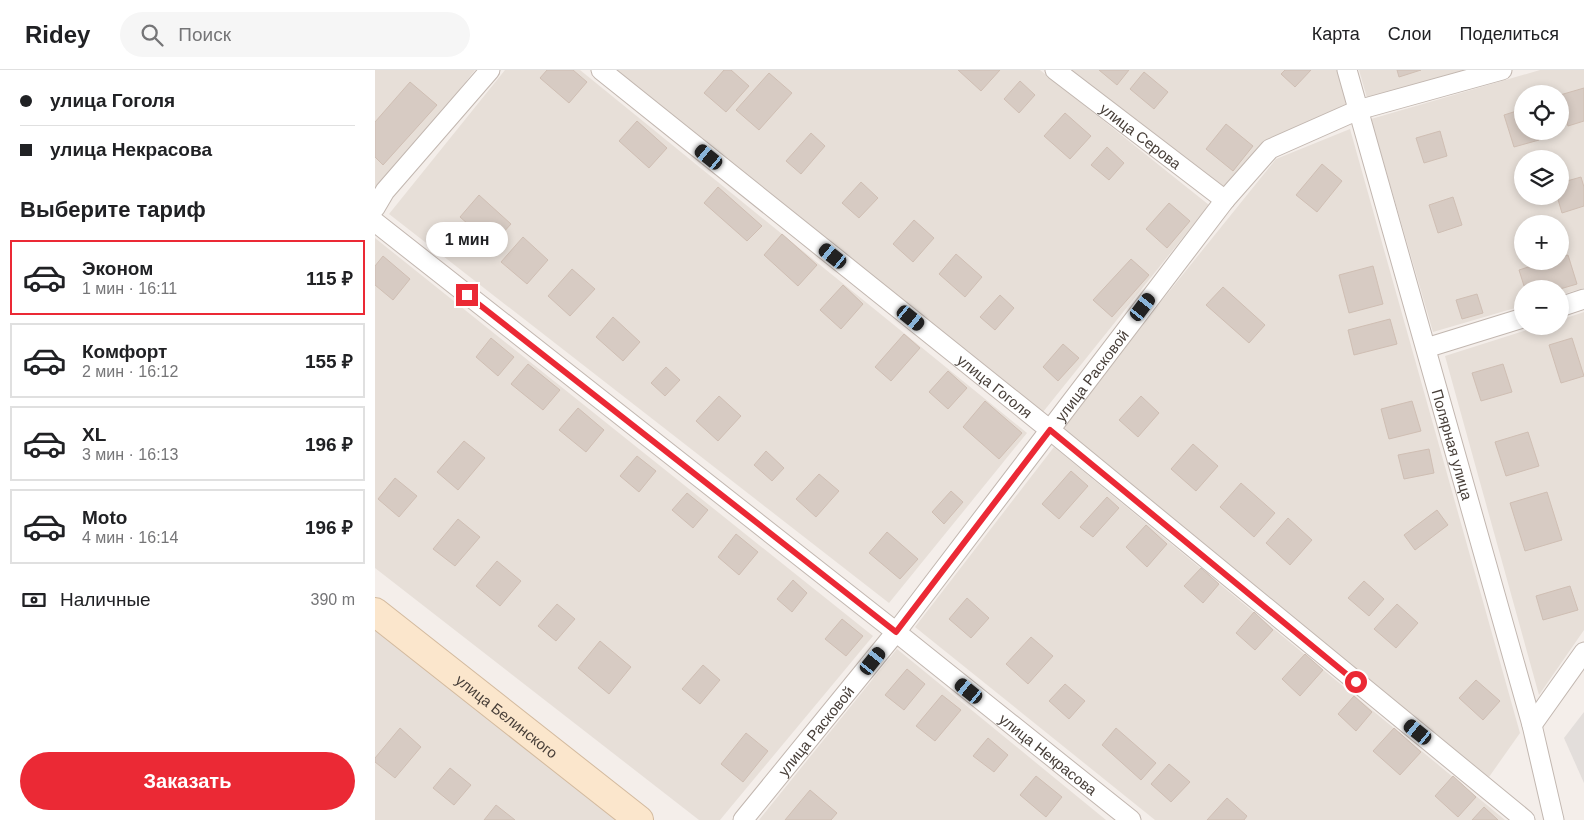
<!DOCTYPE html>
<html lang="ru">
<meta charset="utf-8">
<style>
:root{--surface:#fff;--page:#f6f6f6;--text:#202124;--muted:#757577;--line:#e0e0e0;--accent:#eb2935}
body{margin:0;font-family:Helvetica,sans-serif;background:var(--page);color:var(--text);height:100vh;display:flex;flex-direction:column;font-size:19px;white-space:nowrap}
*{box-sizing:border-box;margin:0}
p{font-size:16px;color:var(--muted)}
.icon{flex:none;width:28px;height:28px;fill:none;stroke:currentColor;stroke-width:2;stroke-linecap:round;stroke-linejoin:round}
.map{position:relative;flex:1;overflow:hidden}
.drawer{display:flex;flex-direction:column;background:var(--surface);width:375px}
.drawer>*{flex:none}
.top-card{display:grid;align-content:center;height:110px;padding:0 20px;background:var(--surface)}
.controls{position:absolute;left:1139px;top:15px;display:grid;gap:10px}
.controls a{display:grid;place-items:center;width:55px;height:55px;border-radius:50%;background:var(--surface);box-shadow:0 2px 8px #0003;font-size:25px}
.end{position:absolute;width:22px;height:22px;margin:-11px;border:6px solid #eb2935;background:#fff;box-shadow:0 0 0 2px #fff}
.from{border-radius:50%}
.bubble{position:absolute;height:35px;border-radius:18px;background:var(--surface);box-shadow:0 2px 8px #0003;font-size:16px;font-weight:800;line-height:35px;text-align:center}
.car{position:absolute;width:15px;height:30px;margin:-15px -8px;border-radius:6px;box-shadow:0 0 4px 1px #0007;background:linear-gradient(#222 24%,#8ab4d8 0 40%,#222 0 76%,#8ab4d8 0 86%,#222 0)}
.top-card b{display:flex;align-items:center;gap:18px;height:48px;font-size:19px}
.top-card b+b{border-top:1px solid var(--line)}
.top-card i{width:12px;height:12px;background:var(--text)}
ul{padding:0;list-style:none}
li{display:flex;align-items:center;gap:15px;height:75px;margin:0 10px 8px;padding:0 10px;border:2px solid var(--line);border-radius:0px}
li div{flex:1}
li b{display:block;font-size:19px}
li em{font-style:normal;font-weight:800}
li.current{border-color:var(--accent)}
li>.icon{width:45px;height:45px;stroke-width:1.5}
h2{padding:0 20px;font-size:22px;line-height:60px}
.pay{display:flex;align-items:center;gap:12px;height:55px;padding:0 20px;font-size:19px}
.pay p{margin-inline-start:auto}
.cta{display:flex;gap:10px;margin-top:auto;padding:10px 20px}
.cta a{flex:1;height:58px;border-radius:30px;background:var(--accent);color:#fff;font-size:20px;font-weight:800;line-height:58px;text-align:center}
header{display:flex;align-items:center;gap:30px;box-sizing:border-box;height:70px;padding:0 25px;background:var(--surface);border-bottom:1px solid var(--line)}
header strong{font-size:24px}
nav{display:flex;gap:28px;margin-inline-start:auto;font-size:18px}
.search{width:350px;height:45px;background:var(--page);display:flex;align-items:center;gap:12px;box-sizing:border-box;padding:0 18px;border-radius:28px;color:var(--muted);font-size:19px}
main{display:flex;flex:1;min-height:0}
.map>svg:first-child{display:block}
</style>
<header>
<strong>Ridey</strong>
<div class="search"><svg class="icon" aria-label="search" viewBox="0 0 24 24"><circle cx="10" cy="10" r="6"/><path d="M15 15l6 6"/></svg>Поиск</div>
<nav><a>Карта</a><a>Слои</a><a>Поделиться</a></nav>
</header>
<main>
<section class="drawer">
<div class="top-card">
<b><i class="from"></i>улица Гоголя</b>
<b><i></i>улица Некрасова</b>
</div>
<h2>Выберите тариф</h2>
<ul>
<li class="current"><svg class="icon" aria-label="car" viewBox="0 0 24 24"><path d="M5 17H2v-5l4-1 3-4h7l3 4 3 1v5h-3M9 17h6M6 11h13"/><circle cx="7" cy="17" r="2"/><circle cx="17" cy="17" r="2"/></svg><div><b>Эконом</b><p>1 мин · 16:11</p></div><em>115 ₽</em></li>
<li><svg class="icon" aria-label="car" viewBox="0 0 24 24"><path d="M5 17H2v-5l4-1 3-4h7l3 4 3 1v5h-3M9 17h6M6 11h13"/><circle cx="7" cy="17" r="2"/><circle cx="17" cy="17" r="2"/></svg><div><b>Комфорт</b><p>2 мин · 16:12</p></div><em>155 ₽</em></li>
<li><svg class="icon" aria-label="car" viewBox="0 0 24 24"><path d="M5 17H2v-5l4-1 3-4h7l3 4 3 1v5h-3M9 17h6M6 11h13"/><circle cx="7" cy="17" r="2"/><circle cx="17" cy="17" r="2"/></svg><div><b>XL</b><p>3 мин · 16:13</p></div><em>196 ₽</em></li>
<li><svg class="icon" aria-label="car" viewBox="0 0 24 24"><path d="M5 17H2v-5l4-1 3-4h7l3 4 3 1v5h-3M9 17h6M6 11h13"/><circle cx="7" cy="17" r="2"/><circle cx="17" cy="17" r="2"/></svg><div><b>Moto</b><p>4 мин · 16:14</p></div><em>196 ₽</em></li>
</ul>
<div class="pay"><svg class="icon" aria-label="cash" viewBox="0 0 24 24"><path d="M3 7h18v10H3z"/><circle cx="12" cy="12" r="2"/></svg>Наличные<p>390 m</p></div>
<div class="cta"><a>Заказать</a></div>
</section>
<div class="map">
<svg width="1209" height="750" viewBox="0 0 1209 750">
<rect width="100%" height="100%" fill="#f4eeea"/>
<g fill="#e7dfd8" fill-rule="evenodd">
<polygon points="0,0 100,0 0,126"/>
<polygon points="130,0 205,0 652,363 514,533 14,144"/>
<polygon points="241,0 665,0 834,135 668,342"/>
<polygon points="696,0 963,0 973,34 889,71 850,117"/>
<polygon points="984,0 1089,0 992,28"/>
<path d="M 1165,0 L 1209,0 L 1209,218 L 1185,225 L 1185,219 L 1148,219 L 1147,236 L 1058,262 L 996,49 ZM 1148,24 L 1185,24 L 1185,61 L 1148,61 ZM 1148,89 L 1185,89 L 1185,126 L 1148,126 ZM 1148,154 L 1185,154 L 1185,191 L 1148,191 Z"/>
<polygon points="975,59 1145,663 1114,707 684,358 901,89"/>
<polygon points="0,168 498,566 345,750 324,750 0,498"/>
<polygon points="1209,242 1209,560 1164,625 1070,286 1164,256 1185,256 1185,250"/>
<polygon points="679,377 1130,750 780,750 540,557"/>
<polygon points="0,559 241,750 0,750"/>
<polygon points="522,579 731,750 384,750"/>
</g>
<polygon fill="#e3dedb" points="1209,642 1209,713 1189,668"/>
<g fill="#d7cbc3" stroke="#cfbeb3">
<polygon points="172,0 198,0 212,12 194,33 165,8"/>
<polygon points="349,0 356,0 374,16 351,42 329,23"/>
<polygon points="583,0 625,0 606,21"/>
<polygon points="724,0 754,0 742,15"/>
<polygon points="910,0 936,0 920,17 906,4"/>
<polygon points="1022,0 1046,0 1024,7"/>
<polygon points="769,2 793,22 779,39 755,19"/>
<polygon points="394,3 417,23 384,60 361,40"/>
<polygon points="645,11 660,25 644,43 629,29"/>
<polygon points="35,12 62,35 8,95 0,87 0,52"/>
<polygon points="1209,18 1209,51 1193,56 1185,25"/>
<polygon points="1148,39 1148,61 1161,61 1164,70 1139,77 1129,45"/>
<polygon points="690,43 716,66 695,89 669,66"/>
<polygon points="262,51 292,78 274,98 244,71"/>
<polygon points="851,54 878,76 858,101 831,79"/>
<polygon points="1065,61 1072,86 1049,93 1041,68"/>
<polygon points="436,63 450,76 426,104 411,91"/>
<polygon points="732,77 749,93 734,110 716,95"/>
<polygon points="947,94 967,111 942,142 921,125"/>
<polygon points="1206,107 1209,117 1209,136 1187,143 1182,126 1185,126 1185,113"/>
<polygon points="486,112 503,128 484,148 467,133"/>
<polygon points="343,117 387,156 372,171 329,133"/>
<polygon points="104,125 136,154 117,175 85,147"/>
<polygon points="1078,127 1087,155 1063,163 1054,135"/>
<polygon points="794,133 815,151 792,178 771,159"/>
<polygon points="539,150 559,168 538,192 518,174"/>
<polygon points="407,164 442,195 423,216 389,185"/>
<polygon points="148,167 173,190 152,214 126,192"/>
<polygon points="581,184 607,207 590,227 564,204"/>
<polygon points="1193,185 1202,214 1185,219 1150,219 1144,200 1172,191 1185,191 1185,187"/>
<polygon points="8,186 35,209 18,230 0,215 0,196"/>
<polygon points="756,189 774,205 737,247 718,230"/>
<polygon points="998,196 1008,234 974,243 964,205"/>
<polygon points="197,199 220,219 195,246 173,226"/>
<polygon points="468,215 488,234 466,259 445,240"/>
<polygon points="848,217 890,255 874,273 831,235"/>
<polygon points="1102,224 1108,243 1087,249 1081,230"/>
<polygon points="625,225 639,238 620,260 605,247"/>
<polygon points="238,247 265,272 248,291 221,267"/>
<polygon points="1015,249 1022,274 979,285 973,260"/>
<polygon points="529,264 545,278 516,311 500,297"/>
<polygon points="116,268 139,287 123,306 101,287"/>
<polygon points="1197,268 1209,306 1186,313 1174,275"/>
<polygon points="688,274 704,288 683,311 668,297"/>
<polygon points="153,294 185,320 168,340 136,314"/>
<polygon points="1128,294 1137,322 1106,331 1097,303"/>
<polygon points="291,297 305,310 290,326 276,313"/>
<polygon points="573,301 592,318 573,339 554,322"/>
<polygon points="344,326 366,346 343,371 321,351"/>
<polygon points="766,326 784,343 763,367 744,350"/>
<polygon points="610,331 647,363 624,389 588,357"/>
<polygon points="1037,331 1046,361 1014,369 1006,339"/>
<polygon points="203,338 229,360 211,382 184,360"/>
<polygon points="1153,362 1164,396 1131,406 1120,372"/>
<polygon points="89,371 110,388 83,420 62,402"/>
<polygon points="818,374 843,396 821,421 796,399"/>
<polygon points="1054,379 1059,403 1029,409 1023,385"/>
<polygon points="391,381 409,398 397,411 379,395"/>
<polygon points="262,386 281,401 264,422 245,406"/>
<polygon points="696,401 713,416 684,449 667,434"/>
<polygon points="444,404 464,421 441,447 421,429"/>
<polygon points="20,408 42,426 24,447 3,429"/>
<polygon points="866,413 900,443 879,467 845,437"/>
<polygon points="576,421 588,432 569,454 557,442"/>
<polygon points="1172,422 1187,470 1150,481 1135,433"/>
<polygon points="312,423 333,440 318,458 297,440"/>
<polygon points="732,427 744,438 718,467 705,457"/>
<polygon points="1062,440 1073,455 1040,480 1029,465"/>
<polygon points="913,448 937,470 915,495 891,473"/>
<polygon points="83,449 105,467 80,496 58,479"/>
<polygon points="771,455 792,474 772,497 751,477"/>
<polygon points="512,462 543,489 525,509 494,483"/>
<polygon points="361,464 383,482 364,505 343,487"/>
<polygon points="122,491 146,511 125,536 101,516"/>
<polygon points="826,498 844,514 828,533 809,516"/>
<polygon points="418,510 432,523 417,542 402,529"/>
<polygon points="989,511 1009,529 994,546 973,528"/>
<polygon points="1195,516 1203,540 1168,550 1161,526"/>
<polygon points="592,528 614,548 596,568 574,549"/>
<polygon points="182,534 200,549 181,571 163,556"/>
<polygon points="1022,534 1043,553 1021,578 999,559"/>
<polygon points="879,542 898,560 880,580 861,563"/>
<polygon points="467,549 488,566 471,586 450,569"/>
<polygon points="656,567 678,586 653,614 631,594"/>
<polygon points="225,571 256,597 234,624 203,598"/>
<polygon points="930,584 948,600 925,626 907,609"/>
<polygon points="328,595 345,610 325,634 307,619"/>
<polygon points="532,599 550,614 529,640 510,625"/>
<polygon points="1101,610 1125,631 1108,650 1084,628"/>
<polygon points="690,614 710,631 694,649 674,631"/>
<polygon points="567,625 586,640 560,671 541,656"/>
<polygon points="979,626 997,642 981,661 963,644"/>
<polygon points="25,658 46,677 20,708 0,692 0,688"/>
<polygon points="741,658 781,693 766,710 727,675"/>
<polygon points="1019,658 1046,682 1025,705 998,681"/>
<polygon points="371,663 393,681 368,712 346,694"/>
<polygon points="613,668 633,685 619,702 598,686"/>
<polygon points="794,694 815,712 796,732 776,714"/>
<polygon points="75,698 96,715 79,735 58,718"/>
<polygon points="661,706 687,727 671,747 645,725"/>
<polygon points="1078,706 1101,727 1083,747 1060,726"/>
<polygon points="435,720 462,743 456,750 410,750"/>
<polygon points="852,728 872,746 869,750 832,750"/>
<polygon points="121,735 140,750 109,750"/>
<polygon points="1109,737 1123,750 1097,750"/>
</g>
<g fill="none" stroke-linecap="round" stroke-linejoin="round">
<g stroke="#c2b7b0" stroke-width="21">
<g id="minor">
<path id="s1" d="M 226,0 L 675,360 L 1150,750"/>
<path id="s2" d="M 680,0 L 850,130"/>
<path id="s3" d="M 972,0 L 1157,655 L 1179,750"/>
<polyline points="0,138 10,121 115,0"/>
<path id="s4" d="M 0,152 L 521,562 L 756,750"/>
<polyline points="1185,237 1209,229"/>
<polyline points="1051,278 1148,248"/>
<polyline points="1157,655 1209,582"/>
<path id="s5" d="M 368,750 L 521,562 L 850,130 L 895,79 L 983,40 L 1127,0"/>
</g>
</g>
<g stroke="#d3ba9e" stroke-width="30">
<g id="secondary">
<path id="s6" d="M 0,542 L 264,750"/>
</g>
</g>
<use href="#minor" stroke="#fff" stroke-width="19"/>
<use href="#secondary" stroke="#fbe6cc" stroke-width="28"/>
</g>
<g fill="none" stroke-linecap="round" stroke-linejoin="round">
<polyline stroke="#eb2935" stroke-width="6" points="92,225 521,562 675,360 981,612"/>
</g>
<g text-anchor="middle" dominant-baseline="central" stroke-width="5" stroke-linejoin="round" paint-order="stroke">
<g font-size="15" fill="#473e38" stroke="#fff">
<text stroke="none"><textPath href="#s2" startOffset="108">улица Серова</textPath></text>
<text stroke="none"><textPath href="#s5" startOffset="565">улица Расковой</textPath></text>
<text stroke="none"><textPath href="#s1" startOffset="505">улица Гоголя</textPath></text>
<text stroke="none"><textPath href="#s3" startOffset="389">Полярная улица</textPath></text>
<text stroke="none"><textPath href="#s6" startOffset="168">улица Белинского</textPath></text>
<text stroke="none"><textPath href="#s5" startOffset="115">улица Расковой</textPath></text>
<text stroke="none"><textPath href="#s4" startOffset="858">улица Некрасова</textPath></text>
</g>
</g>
</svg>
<div class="controls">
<a><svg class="icon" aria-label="locate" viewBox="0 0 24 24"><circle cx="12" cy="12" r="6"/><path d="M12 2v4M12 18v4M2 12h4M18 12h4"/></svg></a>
<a><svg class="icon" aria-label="layers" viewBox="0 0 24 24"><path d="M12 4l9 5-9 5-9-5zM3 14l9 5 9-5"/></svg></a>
<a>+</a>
<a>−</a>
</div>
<i class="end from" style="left:981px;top:612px"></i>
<i class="end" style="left:92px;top:225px"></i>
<div class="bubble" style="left:51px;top:152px;width:82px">1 мин</div>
<i class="car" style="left:334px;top:87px;rotate:309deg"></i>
<i class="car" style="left:458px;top:186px;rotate:309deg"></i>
<i class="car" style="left:768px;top:237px;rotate:37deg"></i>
<i class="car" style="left:536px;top:248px;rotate:129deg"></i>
<i class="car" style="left:498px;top:591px;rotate:39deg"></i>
<i class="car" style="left:594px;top:621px;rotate:309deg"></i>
<i class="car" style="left:1043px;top:662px;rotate:309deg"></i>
</div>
</main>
